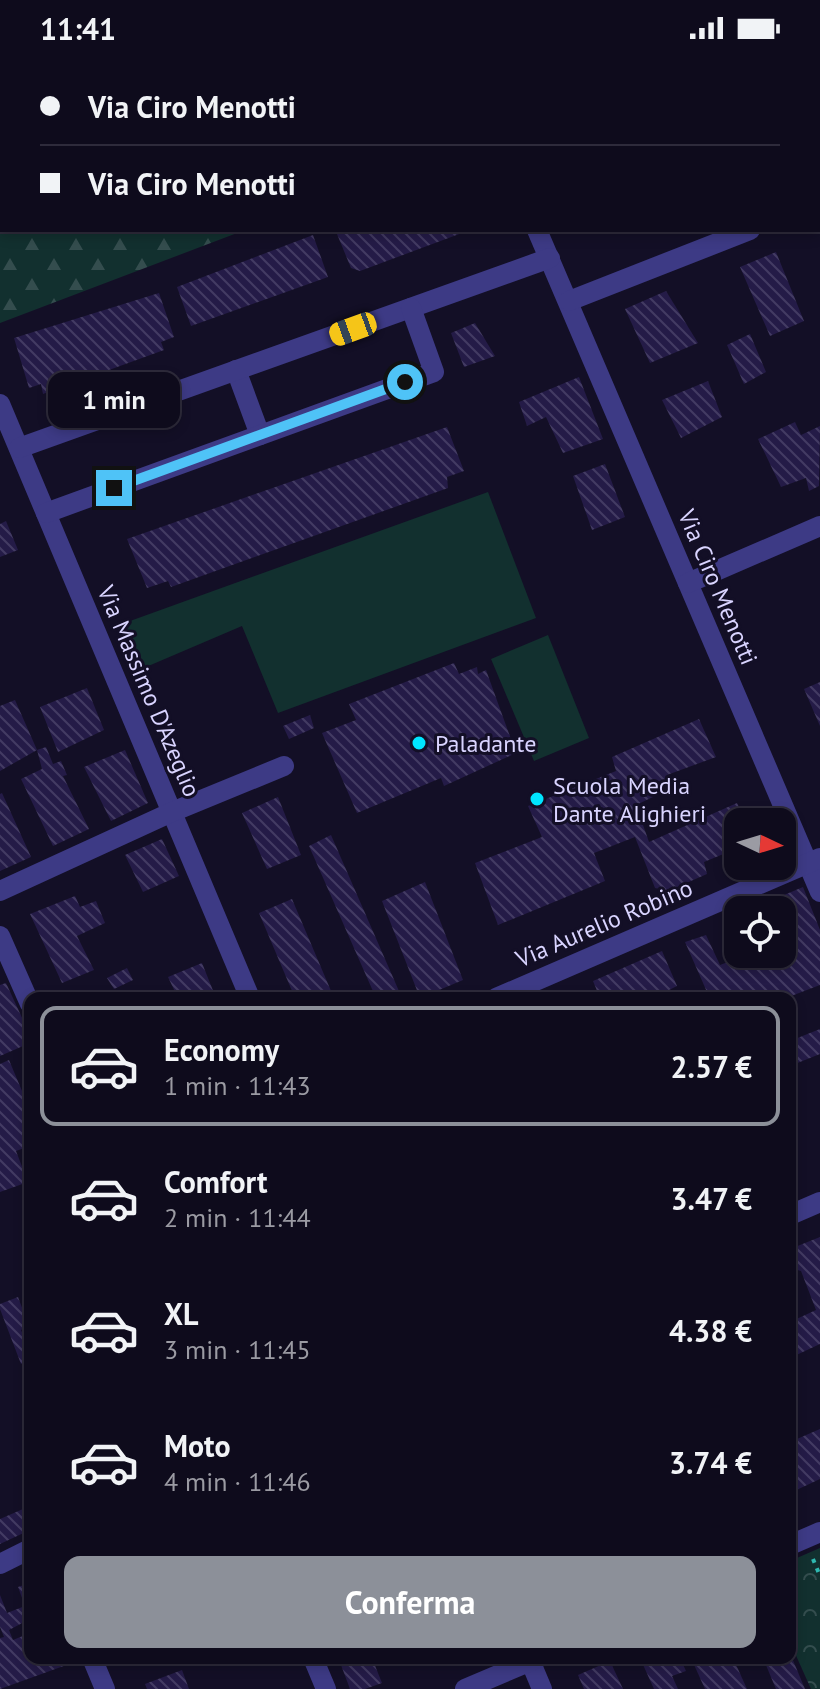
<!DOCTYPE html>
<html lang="it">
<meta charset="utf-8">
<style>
:root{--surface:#0e0b1c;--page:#171425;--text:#f1f3f6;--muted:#9b9ba3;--line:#2e2b3b;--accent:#8c9099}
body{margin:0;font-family:"PT Sans",sans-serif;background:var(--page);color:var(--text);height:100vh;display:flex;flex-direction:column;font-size:30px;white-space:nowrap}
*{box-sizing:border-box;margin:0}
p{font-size:26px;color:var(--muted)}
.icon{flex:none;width:44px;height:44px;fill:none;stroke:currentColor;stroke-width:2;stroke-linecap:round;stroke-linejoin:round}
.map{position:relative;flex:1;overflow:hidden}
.details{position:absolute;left:24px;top:936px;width:772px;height:672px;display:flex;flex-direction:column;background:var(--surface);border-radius:16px;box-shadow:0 4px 12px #0003,0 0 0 2px var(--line)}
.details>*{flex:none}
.guide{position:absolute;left:0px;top:0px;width:820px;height:176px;box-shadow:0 4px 12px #0003,0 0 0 2px var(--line);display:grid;align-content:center;height:176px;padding:0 40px;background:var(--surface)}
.needle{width:52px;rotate:94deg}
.tools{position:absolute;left:724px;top:752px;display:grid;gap:16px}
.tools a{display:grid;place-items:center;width:72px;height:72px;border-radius:16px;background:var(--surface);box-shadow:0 4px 12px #0003,0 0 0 2px var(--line);font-size:40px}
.end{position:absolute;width:36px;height:36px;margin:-18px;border:10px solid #4fc3f7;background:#111;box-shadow:0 0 0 4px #111}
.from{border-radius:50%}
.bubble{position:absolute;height:56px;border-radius:16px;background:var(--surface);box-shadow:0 4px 12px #0003,0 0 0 2px var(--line);font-size:26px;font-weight:700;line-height:56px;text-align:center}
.car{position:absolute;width:24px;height:48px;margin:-24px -12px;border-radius:10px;box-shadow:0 0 6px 2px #0007;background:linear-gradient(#f5c518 24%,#345 0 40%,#f5c518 0 76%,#345 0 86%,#f5c518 0)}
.guide b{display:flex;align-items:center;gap:28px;height:76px;font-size:30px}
.guide b+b{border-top:2px solid var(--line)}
.guide i{width:20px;height:20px;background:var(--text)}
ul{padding:14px 0 0;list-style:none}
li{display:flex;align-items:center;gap:24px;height:120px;margin:0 16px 12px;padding:0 24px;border:4px solid transparent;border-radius:16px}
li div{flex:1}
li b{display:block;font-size:30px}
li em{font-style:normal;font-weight:700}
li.active{border-color:var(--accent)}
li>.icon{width:72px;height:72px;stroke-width:1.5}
.primary-button{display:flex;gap:16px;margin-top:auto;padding:16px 40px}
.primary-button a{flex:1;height:92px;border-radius:16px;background:var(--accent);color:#fff;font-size:32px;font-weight:700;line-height:92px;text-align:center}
.status{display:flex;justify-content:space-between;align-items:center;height:56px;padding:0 40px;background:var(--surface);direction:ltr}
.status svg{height:22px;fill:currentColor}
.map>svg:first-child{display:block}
</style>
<div class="status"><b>11:41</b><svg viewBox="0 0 49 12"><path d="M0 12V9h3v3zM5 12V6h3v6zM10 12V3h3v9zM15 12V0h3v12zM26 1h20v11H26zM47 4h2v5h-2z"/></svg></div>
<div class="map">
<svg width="820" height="1633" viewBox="0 0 820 1633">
<defs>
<pattern id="forest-firs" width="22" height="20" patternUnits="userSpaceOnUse" patternTransform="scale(2)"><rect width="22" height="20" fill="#12302f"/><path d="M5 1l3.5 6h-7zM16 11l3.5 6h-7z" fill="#344d4e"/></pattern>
<pattern id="park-crowns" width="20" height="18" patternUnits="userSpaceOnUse" patternTransform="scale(2)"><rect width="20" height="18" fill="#12302f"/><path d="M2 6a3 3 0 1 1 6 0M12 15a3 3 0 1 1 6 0" fill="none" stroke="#344d4e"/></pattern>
<pattern id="building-back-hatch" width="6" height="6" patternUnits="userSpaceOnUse" patternTransform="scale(2)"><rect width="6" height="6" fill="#241b47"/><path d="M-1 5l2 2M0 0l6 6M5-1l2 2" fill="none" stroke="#433b63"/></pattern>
</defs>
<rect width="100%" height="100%" fill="#130f26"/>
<g fill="#12302f">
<polygon points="488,436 536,562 278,657 242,570 139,614 119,569"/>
<polygon points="548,579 589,682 534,705 491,603"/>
</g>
<polygon fill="url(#forest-firs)" points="0,0 198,2 2,2 2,174 245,174 0,267"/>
<polygon fill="url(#park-crowns)" points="820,1492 820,1633 811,1633 790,1586 790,1505"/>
<g fill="url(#building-back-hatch)">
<polygon points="338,174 470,174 360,215 351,212 337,178"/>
<polygon points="313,179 328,221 191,270 177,231"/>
<polygon points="776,196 804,265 770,280 740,211"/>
<polygon points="666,235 698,287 650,307 625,253"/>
<polygon points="159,237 174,281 161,286 164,294 43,338 41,328 29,332 14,282"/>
<polygon points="475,267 495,300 464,311 451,277"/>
<polygon points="750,278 766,316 744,328 727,289"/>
<polygon points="579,321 603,383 563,397 546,361 527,370 519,346"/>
<polygon points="708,325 722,361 681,382 662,344"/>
<polygon points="795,366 801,379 820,370 819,430 809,435 806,422 781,431 758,383"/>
<polygon points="447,371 464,415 447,421 448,432 171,531 168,525 147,532 127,483"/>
<polygon points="605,408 625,461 592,474 573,420"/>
<polygon points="6,465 18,494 0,501 0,468"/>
<polygon points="454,607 459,618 477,611 478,618 486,614 516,697 444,730 441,722 357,757 322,677 356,664 349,648"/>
<polygon points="820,626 820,670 804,633"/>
<polygon points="87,632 104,674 58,696 40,651"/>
<polygon points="15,644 37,694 0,715 0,650"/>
<polygon points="310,659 314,672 289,683 283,670"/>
<polygon points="699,663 716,701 667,719 670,733 636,749 649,786 737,747 746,766 738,766 738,792 704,806 707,818 668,835 655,832 635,781 594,797 605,825 498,869 475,807 542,781 528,750 616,715 612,701"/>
<polygon points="46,691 53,708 61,705 67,719 63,720 89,773 53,790 21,723 42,713 37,694"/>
<polygon points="125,694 148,747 111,765 84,711"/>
<polygon points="2,737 31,801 0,815 0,738"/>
<polygon points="278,741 301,799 267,813 242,757"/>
<polygon points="331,779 402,942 376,942 309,790"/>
<polygon points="162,783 179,820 143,836 125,799"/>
<polygon points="425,826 463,924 420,942 382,845"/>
<polygon points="803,831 820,874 820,929 786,942 691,942 707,936 685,886 706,879 720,909 749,898 760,898 766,913 783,906 780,898 782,898 782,854 748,854"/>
<polygon points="75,840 80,851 96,845 105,867 77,880 94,914 62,927 30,858"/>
<polygon points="292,843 334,942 295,942 259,857"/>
<polygon points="662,895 677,930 661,938 662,942 600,942 593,925"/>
<polygon points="202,907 216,942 178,942 168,921"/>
<polygon points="127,912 133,924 114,933 107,922"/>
<polygon points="6,927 30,979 30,987 0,1000 0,929"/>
<polygon points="110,935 113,942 95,942"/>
<polygon points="820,973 820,998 790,1010 790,985"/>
<polygon points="9,1004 30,1054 30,1090 16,1095 28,1126 0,1136 0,1008"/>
<polygon points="820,1181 820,1288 790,1302 790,1266 816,1254 801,1215 790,1212 790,1193"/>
<polygon points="18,1241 29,1270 21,1274 30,1295 30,1303 21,1308 0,1253 0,1248"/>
<polygon points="820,1373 820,1423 790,1437 790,1386"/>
<polygon points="23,1453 30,1474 0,1488 0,1463"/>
<polygon points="30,1527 30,1563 9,1574 13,1584 30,1577 30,1602 70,1602 72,1607 0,1633 0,1582 4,1581 0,1571 0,1539 7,1557 25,1550 18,1531"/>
<polygon points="359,1602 372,1602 382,1627 365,1633 350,1633 341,1609"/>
<polygon points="640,1602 680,1602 686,1615 672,1620 678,1633 654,1633"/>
<polygon points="691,1602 733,1602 747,1633 705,1633"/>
<polygon points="763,1602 792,1602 805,1633 776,1633"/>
<polygon points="610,1605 623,1633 584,1633 578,1619"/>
<polygon points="182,1614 189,1633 147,1633 145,1628"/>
</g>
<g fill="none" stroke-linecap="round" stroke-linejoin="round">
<polyline stroke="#2fb8b0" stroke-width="4" stroke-dasharray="4 6" stroke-linecap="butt" points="813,1503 820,1520"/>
<g stroke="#3d3a85" stroke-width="20">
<polyline points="455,0 456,2"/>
<polyline points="818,147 820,146"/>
<polyline points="537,174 820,836"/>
<polyline points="569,245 750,174"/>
<polyline points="236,314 260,379"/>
<polyline points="0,348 250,942"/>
<polyline points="19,392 550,202"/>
<polyline points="46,457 434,316 411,252"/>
<polyline points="688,527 820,470"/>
<polyline points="0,835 172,756 284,710"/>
<polyline points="0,880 30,948"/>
<polyline points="496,942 820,802"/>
<polyline points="790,1159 820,1146"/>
<polyline points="790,1489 820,1476"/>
<polyline points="0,1508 30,1493"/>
<polyline points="92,1602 105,1633"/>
<polyline points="313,1602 326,1633"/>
<polyline points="529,1602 542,1633"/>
<polyline points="465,1633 538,1602"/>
</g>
</g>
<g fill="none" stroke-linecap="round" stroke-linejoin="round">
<polyline stroke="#4fc3f7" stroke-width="10" points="114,432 405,326"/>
</g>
<g fill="#00e5ff" stroke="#130f26" stroke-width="3">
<circle cx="419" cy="687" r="8"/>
<circle cx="537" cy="743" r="8"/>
</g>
<g text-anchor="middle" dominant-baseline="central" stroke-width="6" stroke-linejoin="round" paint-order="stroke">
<g font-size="24" fill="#d9d4ff" stroke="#130f26">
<text transform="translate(718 531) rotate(67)">Via Ciro Menotti</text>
<text transform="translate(149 635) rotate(67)">Via Massimo D'Azeglio</text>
<text transform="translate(604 867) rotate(-23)">Via Aurelio Robino</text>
</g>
<g font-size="24" fill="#d9d4ff" stroke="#130f26" text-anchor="start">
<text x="435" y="687">Paladante</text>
<text x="553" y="729">Scuola Media<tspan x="553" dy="28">Dante Alighieri</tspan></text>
</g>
</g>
</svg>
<div class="tools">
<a><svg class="needle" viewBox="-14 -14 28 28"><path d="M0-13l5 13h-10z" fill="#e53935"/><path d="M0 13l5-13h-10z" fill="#9b9ba3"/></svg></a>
<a><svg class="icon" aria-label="locate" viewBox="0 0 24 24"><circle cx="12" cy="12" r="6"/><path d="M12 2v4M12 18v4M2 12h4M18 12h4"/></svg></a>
</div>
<i class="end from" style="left:405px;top:326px"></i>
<i class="end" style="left:114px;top:432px"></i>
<div class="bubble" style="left:48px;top:316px;width:132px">1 min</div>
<i class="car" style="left:353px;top:273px;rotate:250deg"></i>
<div class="guide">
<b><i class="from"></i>Via Ciro Menotti</b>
<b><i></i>Via Ciro Menotti</b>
</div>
<section class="details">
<ul>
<li class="active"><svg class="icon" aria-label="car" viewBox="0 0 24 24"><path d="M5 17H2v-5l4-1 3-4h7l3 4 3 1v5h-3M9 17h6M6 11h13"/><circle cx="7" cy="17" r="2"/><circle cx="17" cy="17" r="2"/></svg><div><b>Economy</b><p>1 min · 11:43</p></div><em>2.57 €</em></li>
<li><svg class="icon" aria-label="car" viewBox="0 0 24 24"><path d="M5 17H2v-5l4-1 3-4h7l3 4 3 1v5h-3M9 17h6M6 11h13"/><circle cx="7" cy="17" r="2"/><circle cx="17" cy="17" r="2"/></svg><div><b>Comfort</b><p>2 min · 11:44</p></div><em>3.47 €</em></li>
<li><svg class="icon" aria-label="car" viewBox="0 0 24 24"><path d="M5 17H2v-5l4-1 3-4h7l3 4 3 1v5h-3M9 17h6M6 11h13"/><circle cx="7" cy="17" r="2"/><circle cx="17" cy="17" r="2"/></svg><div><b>XL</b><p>3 min · 11:45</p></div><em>4.38 €</em></li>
<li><svg class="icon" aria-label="car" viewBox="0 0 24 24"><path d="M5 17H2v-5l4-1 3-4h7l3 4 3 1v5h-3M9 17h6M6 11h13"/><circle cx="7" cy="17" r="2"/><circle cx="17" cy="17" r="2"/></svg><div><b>Moto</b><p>4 min · 11:46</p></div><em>3.74 €</em></li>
</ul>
<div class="primary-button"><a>Conferma</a></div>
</section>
</div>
